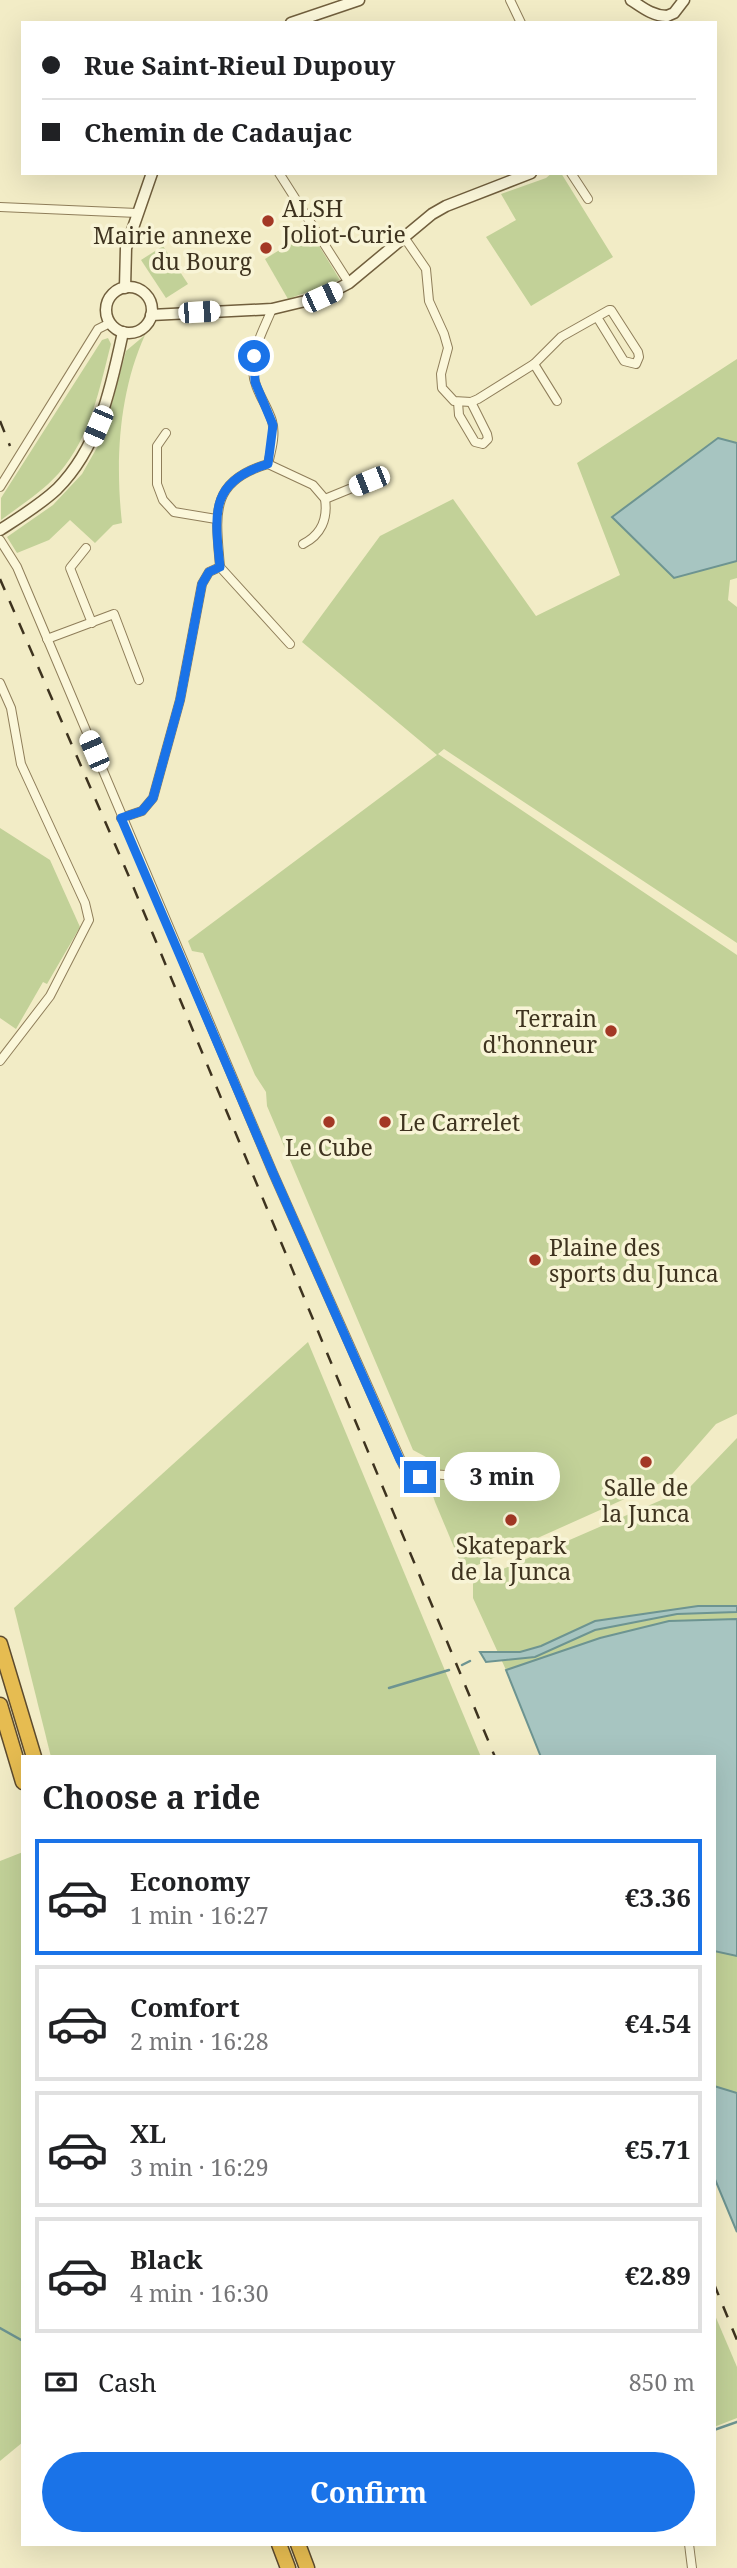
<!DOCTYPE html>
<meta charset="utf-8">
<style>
:root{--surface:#fff;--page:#f2f2f2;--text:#202124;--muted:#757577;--line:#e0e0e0;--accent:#1a73e8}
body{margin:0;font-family:"Noto Serif",serif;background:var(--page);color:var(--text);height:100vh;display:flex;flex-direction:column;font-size:26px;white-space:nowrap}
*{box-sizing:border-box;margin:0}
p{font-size:23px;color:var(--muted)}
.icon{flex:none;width:38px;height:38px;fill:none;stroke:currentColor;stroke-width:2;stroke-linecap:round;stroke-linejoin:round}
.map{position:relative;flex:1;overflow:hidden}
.panel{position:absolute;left:21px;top:1755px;width:695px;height:791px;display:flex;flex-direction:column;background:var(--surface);border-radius:0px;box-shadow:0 7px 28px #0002}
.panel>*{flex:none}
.banner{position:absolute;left:21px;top:21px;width:696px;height:154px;border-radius:0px;box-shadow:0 7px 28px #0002;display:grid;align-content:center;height:154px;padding:0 21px;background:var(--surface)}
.end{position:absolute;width:32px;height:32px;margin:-16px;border:9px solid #1a73e8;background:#fff;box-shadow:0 0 0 4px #fff}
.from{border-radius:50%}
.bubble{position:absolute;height:49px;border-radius:24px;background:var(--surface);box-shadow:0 7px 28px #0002;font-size:23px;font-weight:700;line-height:49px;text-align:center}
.car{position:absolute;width:21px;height:42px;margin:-21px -10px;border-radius:9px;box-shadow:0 0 5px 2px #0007;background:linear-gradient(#fff 24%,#345 0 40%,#fff 0 76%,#345 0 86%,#fff 0)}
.banner b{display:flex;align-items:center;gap:24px;height:66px;font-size:26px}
.banner b+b{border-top:2px solid var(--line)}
.banner i{width:18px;height:18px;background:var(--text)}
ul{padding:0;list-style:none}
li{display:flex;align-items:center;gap:21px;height:116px;margin:0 14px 10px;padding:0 7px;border:4px solid var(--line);border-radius:0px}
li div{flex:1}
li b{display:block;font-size:26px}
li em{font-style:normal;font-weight:700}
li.on{border-color:var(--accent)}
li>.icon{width:63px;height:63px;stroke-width:1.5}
h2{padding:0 21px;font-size:32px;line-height:84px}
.pay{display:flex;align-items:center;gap:18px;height:77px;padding:0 21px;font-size:26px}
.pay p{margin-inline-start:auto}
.button{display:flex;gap:14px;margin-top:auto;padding:14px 21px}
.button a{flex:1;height:80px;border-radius:42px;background:var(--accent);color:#fff;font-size:28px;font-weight:700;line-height:80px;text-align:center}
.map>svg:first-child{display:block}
</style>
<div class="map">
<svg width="737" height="2568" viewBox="0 0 737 2568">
<rect width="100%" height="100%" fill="#f2ecc6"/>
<g fill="#c2d198">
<polygon points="552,173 561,173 613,257 531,306 486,237 516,220 501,194 546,178"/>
<polygon points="310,231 340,280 288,299 265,259"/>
<polygon points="163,246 188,284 166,298 141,260"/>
<path d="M 145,335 C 119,392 115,461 122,523 L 113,525 L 95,543 L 70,520 L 49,540 L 17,553 L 7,537 L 53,505 L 82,474 L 103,437 L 126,351 Z"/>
<path d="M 108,338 L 111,344 C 99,390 91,436 59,473 C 42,492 21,505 1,520 L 1,498 L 102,340 Z"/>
<polygon points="737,359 737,443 718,438 674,578 737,561 737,578 730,580 728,600 737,607 737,943 444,749 438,754 737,955 737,1414 716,1424 667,1480 464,1571 435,1502 433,1496 437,1490 426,1457 413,1450 267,1106 266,1092 255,1075 203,953 192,951 188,941 437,755 302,642 380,536 453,499 536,616 620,575 577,463"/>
<polygon points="0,828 50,860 80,927 47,984 43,982 16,1029 0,1018"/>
<polygon points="308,1342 481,1757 51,1757 14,1608"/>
<polygon points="737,1438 737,1619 669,1621 600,1638 506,1670 473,1598 473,1582 689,1488"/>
<polygon points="23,1852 23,2442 0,2461 0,1861"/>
<polygon points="714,1951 737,1956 737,2093 714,2086"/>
<polygon points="714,2313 737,2367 737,2418 714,2427"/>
</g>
<g fill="#a7c5c1" stroke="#6d9491" stroke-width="2">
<polygon points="718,438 737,443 737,561 674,578 612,517"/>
<polygon points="698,1606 737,1606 737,1612 677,1614 595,1630 535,1657 486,1662 480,1652 520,1652 541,1646 595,1621"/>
<polygon points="737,1619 737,1956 714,1951 714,1757 541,1757 506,1670 600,1638 669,1621"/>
<polygon points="714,2086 737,2093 737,2232 714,2177"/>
</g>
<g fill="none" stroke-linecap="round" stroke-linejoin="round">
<g stroke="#6d9491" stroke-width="2.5">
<polyline points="462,1665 470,1661"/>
<polyline points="389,1688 449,1670"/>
<polyline points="0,2328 23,2341"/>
<polyline points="714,2430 737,2422"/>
</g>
<g stroke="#8f7e5a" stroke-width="10">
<g id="street">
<polyline points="510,0 521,23"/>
<polyline points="279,173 349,283"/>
<polyline points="571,173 588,199"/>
<polyline points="0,207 137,213"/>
<polyline points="404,237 426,269 429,301 444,334 448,348 441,374 442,388 454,401 471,402 478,399 534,364 561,337 609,310 611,310 638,352 639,357 636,364 624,361 597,317"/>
<polyline points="534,364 557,401"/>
<polyline points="458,402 459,415 475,442 483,444 488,439 487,434 471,402"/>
<polyline points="166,433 157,446 157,484 163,500 174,512 216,519"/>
<path d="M 268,464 L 313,485 L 325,499 C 328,519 321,535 303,544"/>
<polyline points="0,487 98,329 110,323"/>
<polyline points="325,499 369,481"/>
<path d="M 0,540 L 17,567 L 273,1173 L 403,1465 C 418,1486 426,1471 444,1475"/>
<polyline points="86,548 70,568 92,623"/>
<path d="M 220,567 C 216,516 208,481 268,464 C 271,451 276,435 272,421 C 267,404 254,390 253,371 C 252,349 264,329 272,309"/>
<polyline points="47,639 114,614 139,680"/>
<polyline points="0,683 11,708 21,764 85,903 89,920 50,996 0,1061"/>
<polyline points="121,818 142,811 153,798 180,700 202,584 209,572 220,567 290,644"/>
<polyline points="689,2544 692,2568"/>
</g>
</g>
<g stroke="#715f3d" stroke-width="13">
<g id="secondary">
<path d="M 631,0 C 643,8 653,16 667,16"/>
<polyline points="667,16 674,13 684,0"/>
<polyline points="291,23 359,0"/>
<circle cx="129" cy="310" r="23"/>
<polyline points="125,288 126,248 152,173"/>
<polyline points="151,315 272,309 322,297 349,283 432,214 446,206 531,173"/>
<path d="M 0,530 C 20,517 40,505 57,489 C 99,447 111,388 123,332"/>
</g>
</g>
<g stroke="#5d4b2e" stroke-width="17">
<g id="highway">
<polyline points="0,1644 34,1757"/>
<polyline points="0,1705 23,1782"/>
<polyline points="279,2544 288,2568"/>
<polyline points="298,2544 307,2568"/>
</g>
</g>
<use href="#street" stroke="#fbf7da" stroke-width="8"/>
<use href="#secondary" stroke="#fbf7da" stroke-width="10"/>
<use href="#highway" stroke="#e6bc51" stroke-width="14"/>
<g stroke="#3e331f" stroke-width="2.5" stroke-dasharray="12 12" stroke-linecap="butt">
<polyline points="0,421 10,446"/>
<polyline points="0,579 130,879 495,1757"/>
<polyline points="714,2284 737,2340"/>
</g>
</g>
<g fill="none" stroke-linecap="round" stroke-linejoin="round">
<path stroke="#1a73e8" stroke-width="9" d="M 254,356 L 255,382 L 273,425 L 268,464 C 208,481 215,516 220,567 L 209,572 L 202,584 L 180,700 L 153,798 L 142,811 L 121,818 L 273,1173 L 400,1460 L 408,1472 L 420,1477"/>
</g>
<g fill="#a33825" stroke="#f8f4d6" stroke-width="2.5">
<circle cx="268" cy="221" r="7"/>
<circle cx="266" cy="248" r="7"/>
<circle cx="611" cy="1031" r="7"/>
<circle cx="329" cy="1122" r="7"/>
<circle cx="385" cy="1122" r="7"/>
<circle cx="535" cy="1260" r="7"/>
<circle cx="646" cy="1462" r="7"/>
<circle cx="511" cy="1520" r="7"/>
</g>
<g text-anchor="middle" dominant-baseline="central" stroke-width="7" stroke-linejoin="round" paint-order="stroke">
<g font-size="23" fill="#3e331f" stroke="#f8f4d6" text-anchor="start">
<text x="282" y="208">ALSH<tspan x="282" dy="26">Joliot-Curie</tspan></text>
<text x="252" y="235" text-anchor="end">Mairie annexe<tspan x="252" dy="26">du Bourg</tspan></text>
<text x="597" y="1018" text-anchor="end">Terrain<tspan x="597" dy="26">d'honneur</tspan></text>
<text x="399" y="1122">Le Carrelet</text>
<text x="329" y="1147" text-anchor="middle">Le Cube</text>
<text x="549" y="1247">Plaine des<tspan x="549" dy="26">sports du Junca</tspan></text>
<text x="646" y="1487" text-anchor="middle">Salle de<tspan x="646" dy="26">la Junca</tspan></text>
<text x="511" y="1545" text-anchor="middle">Skatepark<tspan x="511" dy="26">de la Junca</tspan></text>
</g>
</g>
</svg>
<i class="end from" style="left:254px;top:356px"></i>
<i class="end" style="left:420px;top:1477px"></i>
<div class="bubble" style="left:444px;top:1452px;width:116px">3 min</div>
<i class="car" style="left:322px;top:297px;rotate:65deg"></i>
<i class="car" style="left:199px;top:312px;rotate:86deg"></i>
<i class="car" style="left:98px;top:426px;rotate:203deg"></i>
<i class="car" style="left:369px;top:481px;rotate:248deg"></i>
<i class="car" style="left:94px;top:751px;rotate:337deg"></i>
<div class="banner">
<b><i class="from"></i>Rue Saint-Rieul Dupouy</b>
<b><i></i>Chemin de Cadaujac</b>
</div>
<section class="panel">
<h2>Choose a ride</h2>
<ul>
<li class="on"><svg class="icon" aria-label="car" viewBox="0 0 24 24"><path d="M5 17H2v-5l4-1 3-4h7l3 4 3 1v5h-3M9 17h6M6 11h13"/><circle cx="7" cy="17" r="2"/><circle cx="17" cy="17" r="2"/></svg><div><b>Economy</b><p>1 min · 16:27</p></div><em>€3.36</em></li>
<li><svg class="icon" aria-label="car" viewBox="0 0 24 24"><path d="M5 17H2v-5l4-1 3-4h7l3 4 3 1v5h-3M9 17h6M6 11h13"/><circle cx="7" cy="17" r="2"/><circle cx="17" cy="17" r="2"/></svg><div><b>Comfort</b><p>2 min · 16:28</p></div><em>€4.54</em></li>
<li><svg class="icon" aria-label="car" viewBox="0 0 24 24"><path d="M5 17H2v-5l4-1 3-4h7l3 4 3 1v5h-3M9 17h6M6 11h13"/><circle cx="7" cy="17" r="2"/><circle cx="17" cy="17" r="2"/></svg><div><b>XL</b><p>3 min · 16:29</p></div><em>€5.71</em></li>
<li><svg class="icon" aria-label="car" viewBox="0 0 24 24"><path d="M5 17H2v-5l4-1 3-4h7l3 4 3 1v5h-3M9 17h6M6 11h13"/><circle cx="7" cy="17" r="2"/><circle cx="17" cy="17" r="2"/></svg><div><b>Black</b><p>4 min · 16:30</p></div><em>€2.89</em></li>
</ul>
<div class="pay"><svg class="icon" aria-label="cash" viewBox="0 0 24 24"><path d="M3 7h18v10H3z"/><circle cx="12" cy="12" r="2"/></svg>Cash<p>850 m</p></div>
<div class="button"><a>Confirm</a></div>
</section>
</div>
